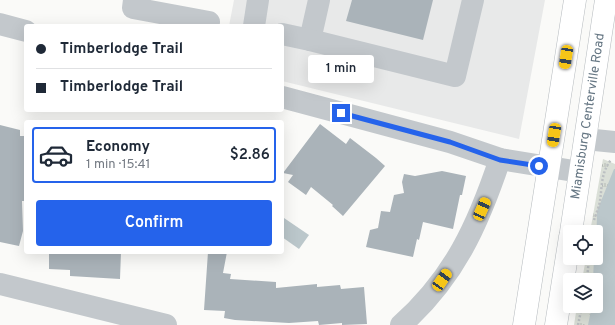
<!DOCTYPE html>
<meta charset="utf-8">
<style>
:root{--surface:#fff;--page:#f2f2f3;--text:#1f2937;--muted:#747a83;--line:#e0e1e3;--accent:#2563eb}
body{margin:0;font-family:Overpass,sans-serif;background:var(--page);color:var(--text);height:100vh;display:flex;flex-direction:column;font-size:15px;white-space:nowrap}
*{box-sizing:border-box;margin:0}
p{font-size:13px;color:var(--muted)}
.icon{flex:none;width:22px;height:22px;fill:none;stroke:currentColor;stroke-width:2;stroke-linecap:round;stroke-linejoin:round}
.map{position:relative;flex:1;overflow:hidden}
.drawer{position:absolute;left:24px;top:120px;width:260px;height:134px;display:flex;flex-direction:column;background:var(--surface);border-radius:4px;box-shadow:0 4px 16px #0002}
.drawer>*{flex:none}
.top-card{position:absolute;left:24px;top:24px;width:260px;height:88px;border-radius:4px;box-shadow:0 4px 16px #0002;display:grid;align-content:center;height:88px;padding:0 12px;background:var(--surface)}
.fabs{position:absolute;left:563px;top:225px;display:grid;gap:8px}
.fabs a{display:grid;place-items:center;width:40px;height:40px;border-radius:4px;background:var(--surface);box-shadow:0 4px 16px #0002;font-size:20px}
.end{position:absolute;width:18px;height:18px;margin:-9px;border:5px solid #2563eb;background:#fff;box-shadow:0 0 0 2px #fff}
.from{border-radius:50%}
.bubble{position:absolute;height:28px;border-radius:4px;background:var(--surface);box-shadow:0 4px 16px #0002;font-size:13px;font-weight:600;line-height:28px;text-align:center}
.car{position:absolute;width:12px;height:24px;margin:-12px -6px;border-radius:5px;box-shadow:0 0 3px 1px #0007;background:linear-gradient(#f5c518 24%,#345 0 40%,#f5c518 0 76%,#345 0 86%,#f5c518 0)}
.top-card b{display:flex;align-items:center;gap:14px;height:38px;font-size:15px}
.top-card b+b{border-top:1px solid var(--line)}
.top-card i{width:10px;height:10px;background:var(--text)}
ul{padding:7px 0 0;list-style:none}
li{display:flex;align-items:center;gap:12px;height:56px;margin:0 8px 6px;padding:0 4px;border:2px solid transparent;border-radius:4px}
li div{flex:1}
li b{display:block;font-size:15px}
li em{font-style:normal;font-weight:600}
li.on{border-color:var(--accent)}
li>.icon{width:36px;height:36px;stroke-width:1.5}
.primary-button{display:flex;gap:8px;margin-top:auto;padding:8px 12px}
.primary-button a{flex:1;height:46px;border-radius:4px;background:var(--accent);color:#fff;font-size:16px;font-weight:600;line-height:46px;text-align:center}
.map>svg:first-child{display:block}
</style>
<div class="map">
<svg width="615" height="325" viewBox="0 0 615 325">
<defs>
<pattern id="park-tufts" width="24" height="20" patternUnits="userSpaceOnUse"><rect width="24" height="20" fill="#dadfd7"/><path d="M3 7l-1-3M5 7V3M7 7l1-3M15 17l-1-3M17 17v-4M19 17l1-3" fill="none" stroke="#b4b9b4"/></pattern>
</defs>
<rect width="100%" height="100%" fill="#fafaf8"/>
<polygon fill="#e8e9e9" points="234,0 545,0 519,139 282,81 282,26 229,26"/>
<polygon fill="url(#park-tufts)" points="603,159 615,164 615,325 574,325 577,306 596,306 596,280 582,280 586,258 596,258 596,232 590,232"/>
<g fill="#bbc7cb">
<polygon points="614,169 615,169 615,325 588,325 592,306 596,306 596,280 593,280 594,258 596,258 597,211"/>
<polygon points="284,218 309,235 299,249 282,237 282,219"/>
</g>
<g fill="#aab3b9">
<polygon points="352,0 433,0 423,40 346,21"/>
<polygon points="320,124 346,144 350,138 376,158 385,166 343,216 332,206 333,205 311,187 306,195 288,182 293,175 283,173"/>
<polygon points="0,125 20,130 20,136 26,136 26,201 22,201 23,231 19,246 0,242"/>
<polygon points="442,171 466,176 462,195 460,195 453,229 423,222 419,240 417,239 413,257 366,247 370,230 378,228 381,211 390,212 394,195 404,193 402,182 404,174 415,176"/>
<polygon points="49,252 121,252 120,279 70,276 70,270 49,269"/>
<polygon points="208,252 227,252 223,273 231,274 230,279 276,282 276,288 317,284 317,287 340,285 341,289 364,287 367,324 342,325 342,323 319,325 318,321 289,323 235,320 224,318 225,311 204,310"/>
</g>
<g fill="none" stroke-linecap="round" stroke-linejoin="round">
<g stroke="#b5babe" stroke-width="23">
<g id="major">
<path id="s1" d="M 571,232 L 606,0"/>
<polyline points="524,325 575,0"/>
<polyline points="556,325 570,237"/>
</g>
</g>
<g stroke="#bbbfc2" stroke-width="2.5" stroke-dasharray="2 2" stroke-linecap="butt">
<path d="M 594,220 C 596,214 599,207 600,201 C 602,187 601,172 611,160"/>
<polyline points="587,280 589,258"/>
<polyline points="578,325 582,306"/>
</g>
<g stroke="#c3c8cc" stroke-width="22">
<polyline points="134,0 133,8 209,22"/>
<polyline points="319,0 310,40 455,76 473,0"/>
<polyline points="0,24 26,31"/>
<polyline points="254,26 258,0"/>
<polyline points="282,34 310,40"/>
<polyline points="282,97 450,142 500,159 580,172"/>
<polyline points="585,139 615,142"/>
<polyline points="0,284 166,325"/>
<path d="M 401,325 C 454,278 478,225 500,159"/>
</g>
<use href="#major" stroke="#fff" stroke-width="22"/>
</g>
<g fill="none" stroke-linecap="round" stroke-linejoin="round">
<polyline stroke="#2563eb" stroke-width="5" points="341,113 450,142 500,160 539,166"/>
</g>
<g text-anchor="middle" dominant-baseline="central" stroke-width="4" stroke-linejoin="round" paint-order="stroke">
<g font-size="13" fill="#657683" stroke="#fff">
<text stroke="none"><textPath href="#s1" startOffset="117">Miamisburg Centerville Road</textPath></text>
</g>
</g>
</svg>
<div class="fabs">
<a><svg class="icon" aria-label="locate" viewBox="0 0 24 24"><circle cx="12" cy="12" r="6"/><path d="M12 2v4M12 18v4M2 12h4M18 12h4"/></svg></a>
<a><svg class="icon" aria-label="layers" viewBox="0 0 24 24"><path d="M12 4l9 5-9 5-9-5zM3 14l9 5 9-5"/></svg></a>
</div>
<i class="end from" style="left:539px;top:166px"></i>
<i class="end" style="left:341px;top:113px"></i>
<div class="bubble" style="left:308px;top:55px;width:66px">1 min</div>
<i class="car" style="left:566px;top:57px;rotate:189deg"></i>
<i class="car" style="left:554px;top:135px;rotate:189deg"></i>
<i class="car" style="left:482px;top:209px;rotate:24deg"></i>
<i class="car" style="left:442px;top:280px;rotate:35deg"></i>
<div class="top-card">
<b><i class="from"></i>Timberlodge Trail</b>
<b><i></i>Timberlodge Trail</b>
</div>
<section class="drawer">
<ul>
<li class="on"><svg class="icon" aria-label="car" viewBox="0 0 24 24"><path d="M5 17H2v-5l4-1 3-4h7l3 4 3 1v5h-3M9 17h6M6 11h13"/><circle cx="7" cy="17" r="2"/><circle cx="17" cy="17" r="2"/></svg><div><b>Economy</b><p>1 min · 15:41</p></div><em>$2.86</em></li>
</ul>
<div class="primary-button"><a>Confirm</a></div>
</section>
</div>
